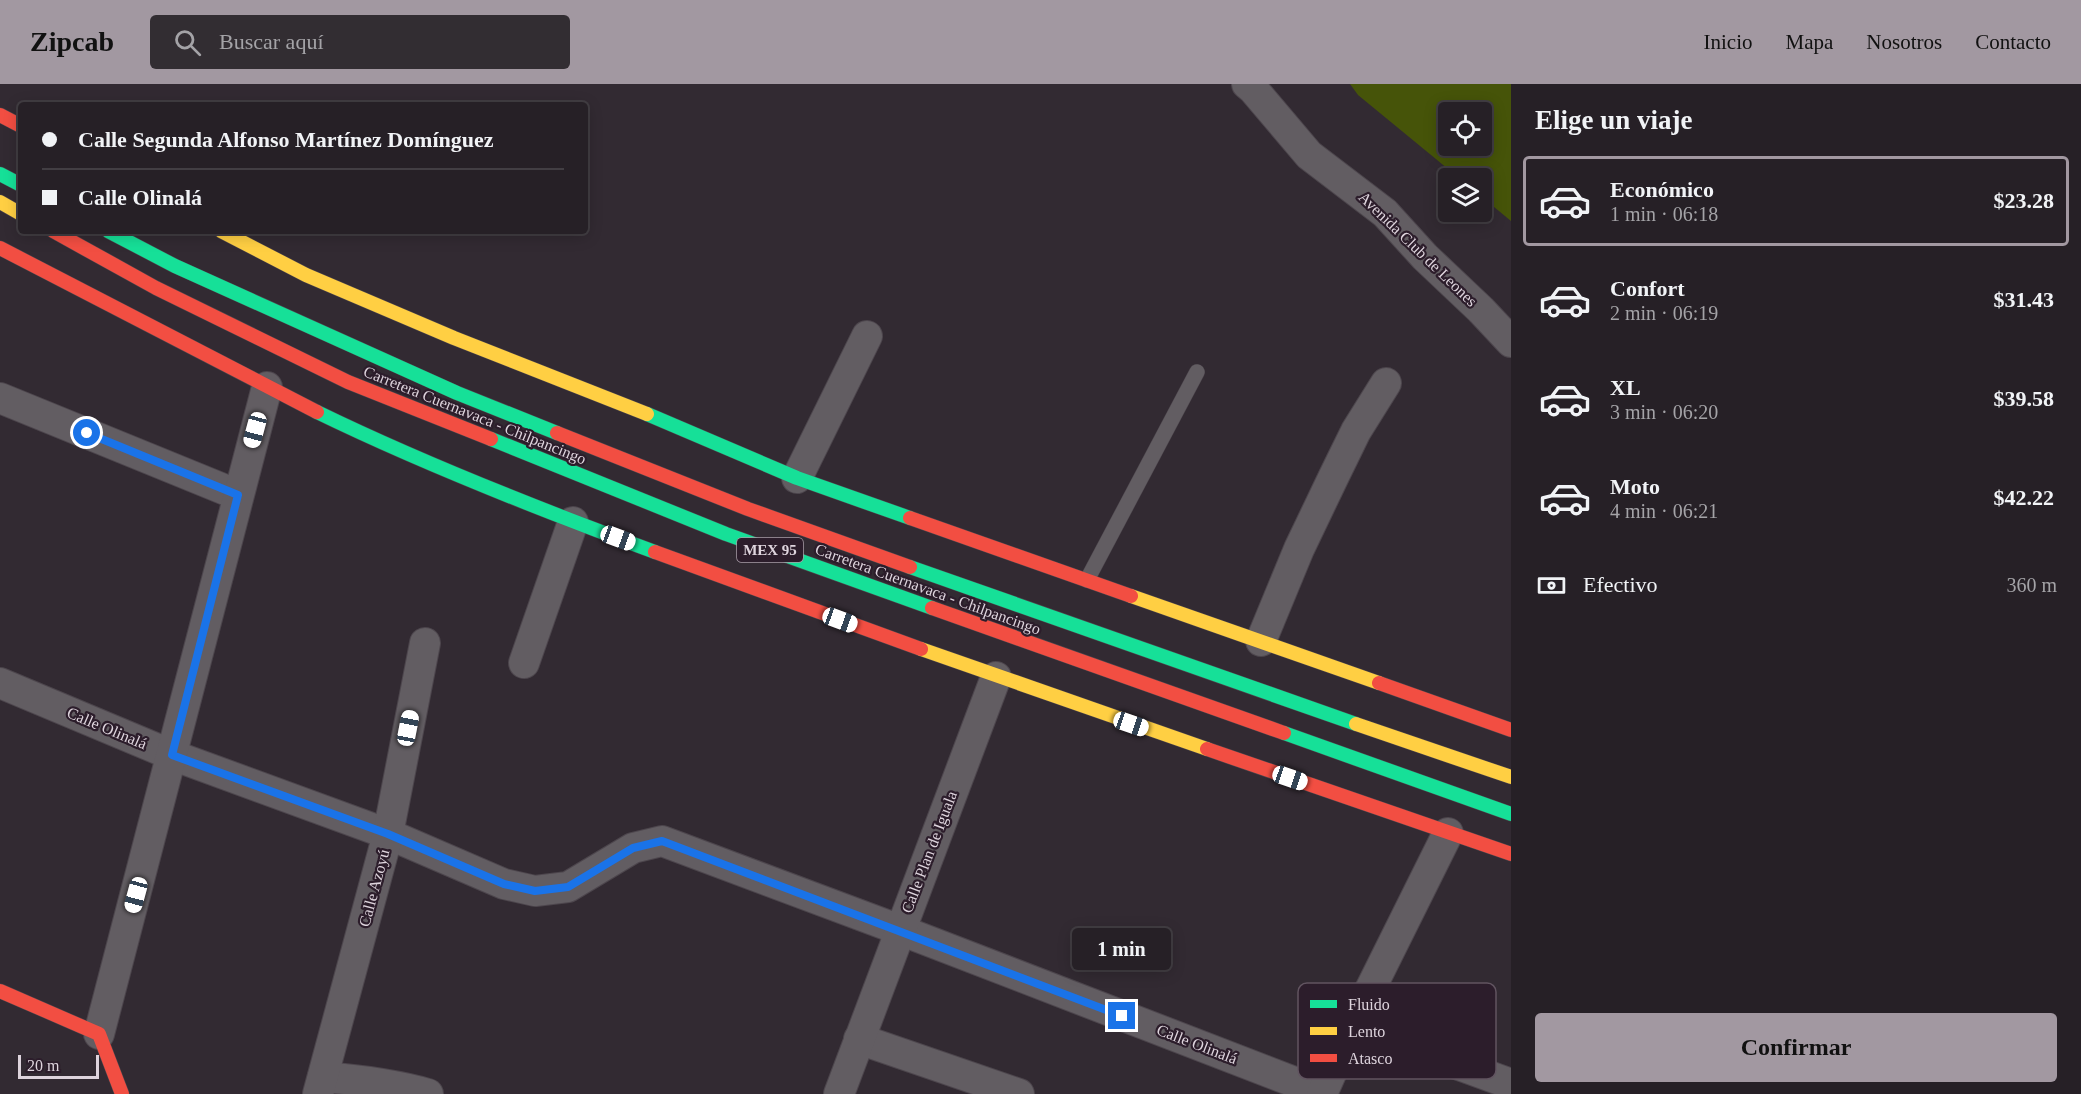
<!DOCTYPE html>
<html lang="es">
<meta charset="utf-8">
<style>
:root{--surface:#262026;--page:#322d32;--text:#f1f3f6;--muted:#a4a3a7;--line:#423e43;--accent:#a298a1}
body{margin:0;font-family:"Times New Roman",serif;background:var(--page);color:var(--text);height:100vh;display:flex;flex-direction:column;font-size:22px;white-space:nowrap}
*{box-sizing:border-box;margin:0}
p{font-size:20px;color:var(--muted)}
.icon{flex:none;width:33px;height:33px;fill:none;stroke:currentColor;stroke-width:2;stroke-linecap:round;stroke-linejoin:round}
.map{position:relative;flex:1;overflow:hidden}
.sheet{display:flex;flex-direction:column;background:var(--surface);width:570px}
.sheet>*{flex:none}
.hud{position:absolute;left:18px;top:18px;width:570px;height:132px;border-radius:6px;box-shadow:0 3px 15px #0003,0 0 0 2px var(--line);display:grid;align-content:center;height:132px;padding:0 24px;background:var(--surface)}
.controls{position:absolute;left:1438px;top:18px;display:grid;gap:12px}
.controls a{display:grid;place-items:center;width:54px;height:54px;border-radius:6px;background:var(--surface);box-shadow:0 3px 15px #0003,0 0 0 2px var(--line);font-size:30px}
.scale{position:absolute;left:18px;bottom:15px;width:81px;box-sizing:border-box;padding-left:6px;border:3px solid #ded4dd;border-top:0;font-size:16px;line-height:21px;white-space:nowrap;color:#ded4dd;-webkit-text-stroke:4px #2c1d2b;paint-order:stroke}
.end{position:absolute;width:27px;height:27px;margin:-14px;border:8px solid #1a73e8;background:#fff;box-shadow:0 0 0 3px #fff}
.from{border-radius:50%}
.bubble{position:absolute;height:42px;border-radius:6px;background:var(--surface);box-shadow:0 3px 15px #0003,0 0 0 2px var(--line);font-size:20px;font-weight:800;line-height:42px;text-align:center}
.car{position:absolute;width:18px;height:36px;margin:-18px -9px;border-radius:8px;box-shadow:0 0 4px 2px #0007;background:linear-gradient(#fff 24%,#345 0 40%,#fff 0 76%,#345 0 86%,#fff 0)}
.hud b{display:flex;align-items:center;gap:21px;height:57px;font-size:22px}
.hud b+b{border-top:2px solid var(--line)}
.hud i{width:15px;height:15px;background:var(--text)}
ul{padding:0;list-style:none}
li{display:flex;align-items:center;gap:18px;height:90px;margin:0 12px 9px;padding:0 12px;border:3px solid transparent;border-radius:6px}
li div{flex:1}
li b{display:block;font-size:22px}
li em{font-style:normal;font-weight:800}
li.on{border-color:var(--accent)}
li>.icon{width:54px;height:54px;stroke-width:1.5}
h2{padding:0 24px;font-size:27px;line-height:72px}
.pay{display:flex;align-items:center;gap:15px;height:66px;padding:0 24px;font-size:22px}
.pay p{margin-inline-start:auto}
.primary-button{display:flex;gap:12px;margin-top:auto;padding:12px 24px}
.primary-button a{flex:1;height:69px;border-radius:6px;background:var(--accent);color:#111;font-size:24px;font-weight:800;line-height:69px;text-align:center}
header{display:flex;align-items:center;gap:36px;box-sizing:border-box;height:84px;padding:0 30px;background:var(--accent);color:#111}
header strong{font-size:28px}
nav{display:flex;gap:33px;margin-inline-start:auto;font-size:21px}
.search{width:420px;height:54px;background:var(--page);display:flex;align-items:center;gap:15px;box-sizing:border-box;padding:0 21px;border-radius:6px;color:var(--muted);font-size:22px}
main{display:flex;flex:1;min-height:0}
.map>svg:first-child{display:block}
</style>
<header>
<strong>Zipcab</strong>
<div class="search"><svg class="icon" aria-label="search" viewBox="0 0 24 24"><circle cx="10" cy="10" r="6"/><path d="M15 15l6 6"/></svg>Buscar aquí</div>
<nav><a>Inicio</a><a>Mapa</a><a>Nosotros</a><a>Contacto</a></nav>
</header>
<main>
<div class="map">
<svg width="1511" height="1010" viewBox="0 0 1511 1010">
<rect width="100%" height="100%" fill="#322a32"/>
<path fill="#465409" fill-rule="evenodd" d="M 1350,0 L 1511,0 L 1511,137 L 1482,113 L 1482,94 L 1459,94 L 1358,11 ZM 1449,28 L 1482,28 L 1482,62 L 1449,62 Z"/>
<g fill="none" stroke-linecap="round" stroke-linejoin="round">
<g stroke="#4d464d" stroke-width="16">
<polyline id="lane" points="1087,496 1197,288"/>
</g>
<g stroke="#4d464d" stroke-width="32">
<g id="street">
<polyline points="1247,0 1253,5 1309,71 1385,129 1425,173 1481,226 1511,258"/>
<polyline points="0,314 238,411"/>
<polyline points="797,394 867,252"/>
<polyline points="1261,557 1299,465 1333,394 1356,347 1386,299"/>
<polyline points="524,579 573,438"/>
<polyline points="0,599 172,671 388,750 504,800 535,807 568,803 633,764 662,757 900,846 1323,1009"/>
<polyline points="1352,942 1511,1000"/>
<polyline points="99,950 267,303"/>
<polyline points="859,955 1019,1010"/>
<path d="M 323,993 C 359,996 394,1000 428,1010"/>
<polyline points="318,1010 388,750 425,559"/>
<polyline points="839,1010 996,593"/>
<polyline points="1322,1010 1352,942 1448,749"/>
</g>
</g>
<g stroke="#4d464d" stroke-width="15">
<g id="fast">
<polyline points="0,90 21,101"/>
<polyline points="108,147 175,182 457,309 557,349"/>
<path d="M 317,328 C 426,381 541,426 655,468"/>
<polyline points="647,330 797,394 910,434"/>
<polyline points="491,355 726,450 932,524"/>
<polyline points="910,483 1356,640"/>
<polyline points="1284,649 1511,730"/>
</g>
</g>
<g stroke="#4d464d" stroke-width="15">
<g id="slow">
<polyline points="0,118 21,130"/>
<polyline points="221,147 306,191 454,254 647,330"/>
<polyline points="1131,512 1379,599"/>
<polyline points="921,565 1207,665"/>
<polyline points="1356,640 1511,693"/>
</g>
</g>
<g stroke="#4d464d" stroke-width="15">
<g id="jam">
<polyline points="0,31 21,42"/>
<polyline points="53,147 156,204 348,298 491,355"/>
<polyline points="0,164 317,328"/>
<polyline points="557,349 748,425 910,483"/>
<polyline points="910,434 1131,512"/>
<polyline points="655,468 921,565"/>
<polyline points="932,524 1284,649"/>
<polyline points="1379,599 1511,646"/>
<polyline points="1207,665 1511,770"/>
<polyline points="0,907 99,950 122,1010"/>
</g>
</g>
<use href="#lane" stroke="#625d62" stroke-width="15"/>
<use href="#street" stroke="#625d62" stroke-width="30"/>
<use href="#fast" stroke="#16e098" stroke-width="14"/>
<use href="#slow" stroke="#ffcf43" stroke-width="14"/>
<use href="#jam" stroke="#f24e42" stroke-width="14"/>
</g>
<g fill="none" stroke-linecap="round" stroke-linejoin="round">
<polyline stroke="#1a73e8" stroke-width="8" points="87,349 238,411 172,671 388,750 504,800 535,807 568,803 633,764 662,757 1122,932"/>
</g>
<g text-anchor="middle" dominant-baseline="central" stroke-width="4.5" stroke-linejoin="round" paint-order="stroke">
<rect fill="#2c1d2b" stroke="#a99da8" stroke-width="1.5" x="737" y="454" width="66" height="24" rx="4.5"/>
<g font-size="15" font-weight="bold" fill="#ded4dd">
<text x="770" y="466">MEX 95</text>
</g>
<g font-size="16" fill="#ded4dd" stroke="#2c1d2b">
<text transform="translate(1418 165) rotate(44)">Avenida Club de Leones</text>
<text transform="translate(475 331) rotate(22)">Carretera Cuernavaca - Chilpancingo</text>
<text transform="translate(928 505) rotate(20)">Carretera Cuernavaca - Chilpancingo</text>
<text transform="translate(107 644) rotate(23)">Calle Olinalá</text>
<text transform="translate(929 768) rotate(-69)">Calle Plan de Iguala</text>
<text transform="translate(374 804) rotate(-75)">Calle Azoyú</text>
<text transform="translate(1197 960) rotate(21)">Calle Olinalá</text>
</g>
</g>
<rect x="1298" y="899" width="198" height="96" rx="9" fill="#2c1d2b" stroke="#615460" stroke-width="1.5"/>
<rect x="1310" y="916" width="27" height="8" fill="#16e098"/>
<rect x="1310" y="943" width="27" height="8" fill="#ffcf43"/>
<rect x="1310" y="970" width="27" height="8" fill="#f24e42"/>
<g font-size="16" fill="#ded4dd">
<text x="1348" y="926">Fluido</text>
<text x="1348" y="953">Lento</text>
<text x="1348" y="980">Atasco</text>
</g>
</svg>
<div class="controls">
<a><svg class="icon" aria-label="locate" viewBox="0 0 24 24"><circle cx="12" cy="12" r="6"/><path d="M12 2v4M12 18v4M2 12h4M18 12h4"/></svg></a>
<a><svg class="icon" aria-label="layers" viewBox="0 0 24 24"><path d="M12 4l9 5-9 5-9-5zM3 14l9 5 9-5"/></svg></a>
</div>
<div class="scale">20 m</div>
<i class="end from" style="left:87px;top:349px"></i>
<i class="end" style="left:1122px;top:932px"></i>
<div class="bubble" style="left:1072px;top:844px;width:99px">1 min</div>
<i class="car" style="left:255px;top:346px;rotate:195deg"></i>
<i class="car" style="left:618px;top:454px;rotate:110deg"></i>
<i class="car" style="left:840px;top:536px;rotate:110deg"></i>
<i class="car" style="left:1131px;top:640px;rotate:109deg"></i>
<i class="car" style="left:408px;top:644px;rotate:11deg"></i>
<i class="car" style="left:1290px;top:694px;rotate:109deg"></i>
<i class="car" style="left:136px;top:811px;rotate:195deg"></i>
<div class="hud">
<b><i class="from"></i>Calle Segunda Alfonso Martínez Domínguez</b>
<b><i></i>Calle Olinalá</b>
</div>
</div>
<section class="sheet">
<h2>Elige un viaje</h2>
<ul>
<li class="on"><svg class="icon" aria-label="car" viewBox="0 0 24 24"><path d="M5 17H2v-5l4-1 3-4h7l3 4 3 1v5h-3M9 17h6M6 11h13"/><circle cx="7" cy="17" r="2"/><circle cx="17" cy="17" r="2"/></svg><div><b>Económico</b><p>1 min · 06:18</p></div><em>$23.28</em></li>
<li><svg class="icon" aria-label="car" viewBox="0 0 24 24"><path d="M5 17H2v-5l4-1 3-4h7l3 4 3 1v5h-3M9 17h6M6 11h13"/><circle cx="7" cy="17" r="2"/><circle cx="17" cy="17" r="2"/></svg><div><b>Confort</b><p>2 min · 06:19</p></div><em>$31.43</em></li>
<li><svg class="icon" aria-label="car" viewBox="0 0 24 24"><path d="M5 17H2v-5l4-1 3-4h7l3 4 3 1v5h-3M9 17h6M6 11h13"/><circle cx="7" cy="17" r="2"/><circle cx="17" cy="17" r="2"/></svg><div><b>XL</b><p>3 min · 06:20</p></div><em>$39.58</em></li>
<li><svg class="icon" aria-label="car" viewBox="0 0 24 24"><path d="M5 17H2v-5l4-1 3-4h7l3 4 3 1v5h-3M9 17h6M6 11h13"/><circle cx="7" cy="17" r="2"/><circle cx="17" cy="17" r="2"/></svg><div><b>Moto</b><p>4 min · 06:21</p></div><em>$42.22</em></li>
</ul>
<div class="pay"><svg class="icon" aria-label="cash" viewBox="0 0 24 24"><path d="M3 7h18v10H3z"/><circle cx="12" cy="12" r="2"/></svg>Efectivo<p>360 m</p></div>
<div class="primary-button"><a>Confirmar</a></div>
</section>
</main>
